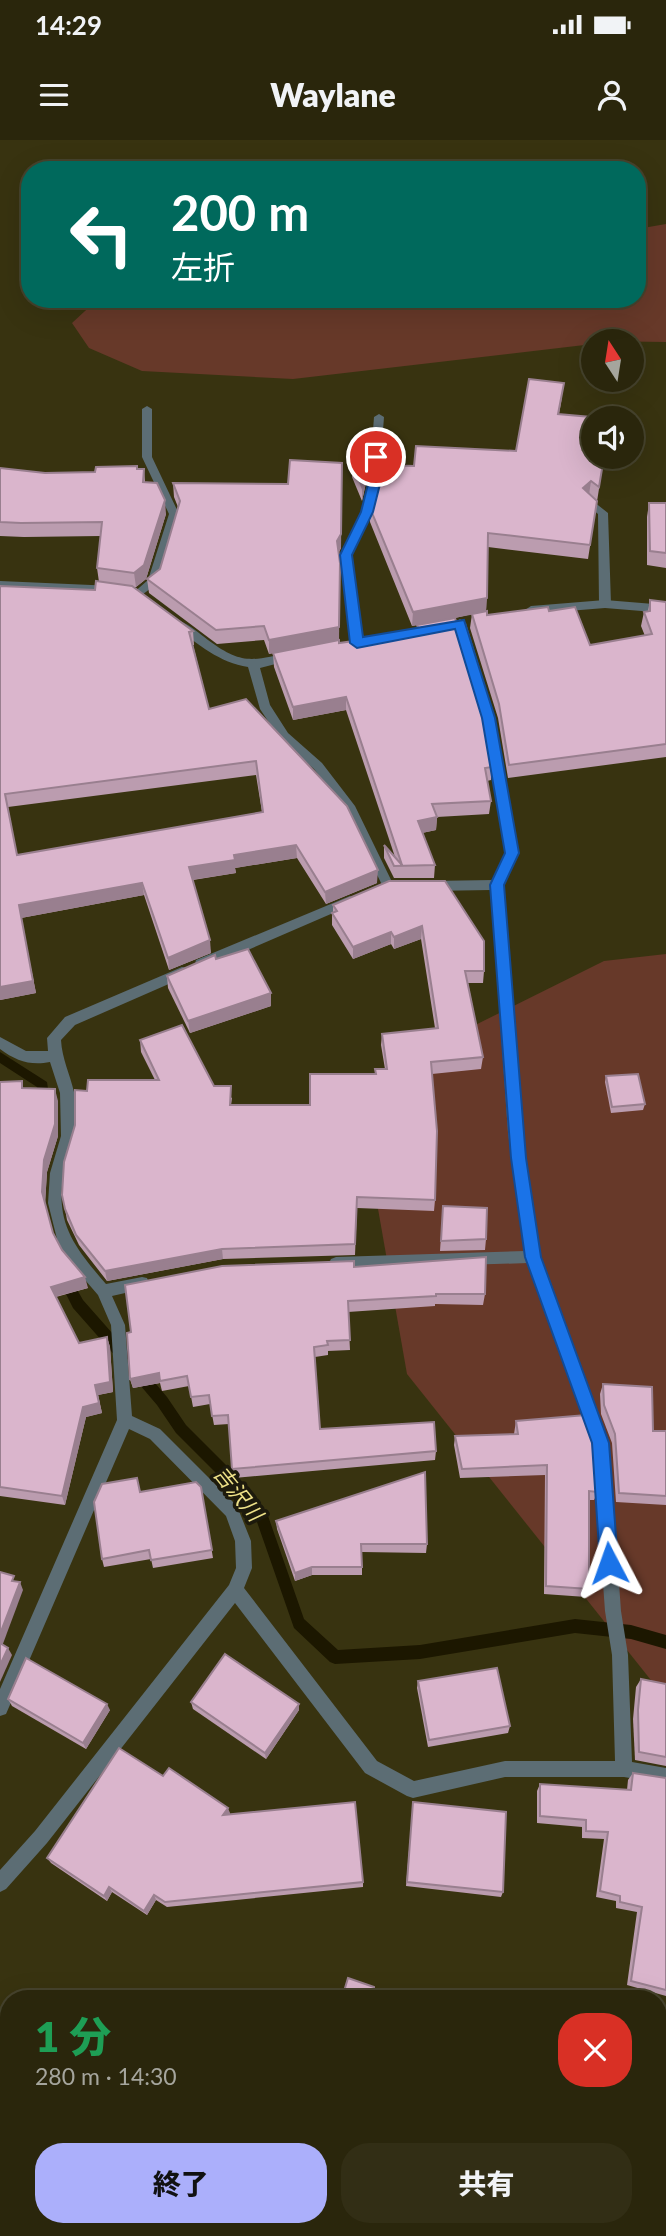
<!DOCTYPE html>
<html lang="ja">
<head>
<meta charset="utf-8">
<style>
  body { margin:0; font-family:Lato,"Noto Sans JP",sans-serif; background:#322e15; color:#f1f3f6; height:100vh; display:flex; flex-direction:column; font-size:26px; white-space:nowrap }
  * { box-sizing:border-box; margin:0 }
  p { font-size:23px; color:#a5a59d }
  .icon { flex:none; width:38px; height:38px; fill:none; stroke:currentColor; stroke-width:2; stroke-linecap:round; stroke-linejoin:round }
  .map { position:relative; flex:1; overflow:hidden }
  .panel { position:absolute; left:0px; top:1850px; width:667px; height:247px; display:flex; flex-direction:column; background:#2a260c; border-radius:28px 28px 0 0; box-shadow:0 7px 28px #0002,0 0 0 2px #46432d }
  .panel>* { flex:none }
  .banner { position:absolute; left:21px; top:21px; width:625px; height:147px; border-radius:28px; box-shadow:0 7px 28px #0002,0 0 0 2px #46432d; background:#00695c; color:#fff; overflow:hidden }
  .needle { width:46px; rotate:348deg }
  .fabs { position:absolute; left:581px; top:189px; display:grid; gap:14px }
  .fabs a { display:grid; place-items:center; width:63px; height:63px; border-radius:50%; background:#2a260c; box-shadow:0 7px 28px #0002,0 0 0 2px #46432d; font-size:35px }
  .pin { position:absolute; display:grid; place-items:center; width:60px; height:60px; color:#fff; margin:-30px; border:4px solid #fff; border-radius:50%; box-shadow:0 2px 7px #0007 }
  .me { position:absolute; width:77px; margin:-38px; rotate:356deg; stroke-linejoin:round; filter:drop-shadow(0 0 5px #0008) }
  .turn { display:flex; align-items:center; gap:24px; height:147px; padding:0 35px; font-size:32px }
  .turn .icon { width:91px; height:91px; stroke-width:2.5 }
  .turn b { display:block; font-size:49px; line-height:60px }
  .round { display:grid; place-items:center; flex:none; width:74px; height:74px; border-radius:28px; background:#322e15 }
  .head { display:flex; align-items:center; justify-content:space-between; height:119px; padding:0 35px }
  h1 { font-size:42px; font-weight:800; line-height:52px; color:#1e9e55 }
  .action { display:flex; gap:14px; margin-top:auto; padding:14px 35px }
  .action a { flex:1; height:80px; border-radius:28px; background:#abaffb; color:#111; font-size:28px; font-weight:800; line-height:80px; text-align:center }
  .action a+a { background:#322e15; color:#f1f3f6 }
  .status { display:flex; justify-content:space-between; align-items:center; height:49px; padding:0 35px; background:#2a260c; direction:ltr }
  .status svg { height:19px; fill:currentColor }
  header { display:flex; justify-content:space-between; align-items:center; height:91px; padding:0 35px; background:#2a260c; font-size:32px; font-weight:800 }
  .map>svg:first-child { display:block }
  .green { fill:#673929 }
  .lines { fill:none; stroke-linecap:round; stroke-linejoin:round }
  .stream { fill:#1c1700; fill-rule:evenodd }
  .service { fill:#5c6d74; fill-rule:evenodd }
  .minor { fill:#5c6d74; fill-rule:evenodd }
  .wall { fill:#bb9caf; fill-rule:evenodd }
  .shaded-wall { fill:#997f8f }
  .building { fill:#dab5cc; stroke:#997f8f; stroke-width:2; fill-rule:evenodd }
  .route { fill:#1a73e8; stroke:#114b97; stroke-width:2 }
  .labels { text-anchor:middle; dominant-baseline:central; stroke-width:7; stroke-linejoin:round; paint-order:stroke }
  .water-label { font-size:21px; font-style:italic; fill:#efe289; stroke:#1d1a0c }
</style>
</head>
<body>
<div class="status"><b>14:29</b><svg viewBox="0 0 49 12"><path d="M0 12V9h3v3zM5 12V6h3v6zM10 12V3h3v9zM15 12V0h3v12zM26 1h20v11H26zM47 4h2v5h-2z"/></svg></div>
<header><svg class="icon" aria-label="menu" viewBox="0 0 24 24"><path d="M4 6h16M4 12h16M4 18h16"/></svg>Waylane<svg class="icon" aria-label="person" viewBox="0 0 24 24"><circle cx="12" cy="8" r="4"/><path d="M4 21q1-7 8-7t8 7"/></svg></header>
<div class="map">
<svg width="666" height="2096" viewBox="0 0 666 2096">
  <rect width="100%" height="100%" fill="#383310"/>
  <g class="green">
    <polygon points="666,84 666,202 593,201 593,204 293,239 142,231 89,208 72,183 98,159 637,159 637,89"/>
    <polygon points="666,814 666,1559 407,1234 374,1046 443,901 604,821"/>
  </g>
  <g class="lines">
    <g class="stream">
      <polygon points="0,912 47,942 50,962 48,966 40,966 37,947 0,923"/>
      <polygon points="64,1132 68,1134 83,1160 128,1211 129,1215 128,1219 123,1221 118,1219 73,1168 58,1138 60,1134"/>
      <polygon points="139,1228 144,1230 167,1257 186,1285 232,1331 267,1373 304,1479 338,1510 420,1505 575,1479 631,1485 666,1495 666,1509 631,1499 575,1493 420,1519 335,1524 330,1522 294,1488 257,1382 222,1339 176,1293 157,1265 134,1238 132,1234 134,1230"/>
    </g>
    <g class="service">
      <polygon points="147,266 152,269 152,317 179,374 159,442 138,458 132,454 148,440 169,374 142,317 142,269"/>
      <polygon points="379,274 384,277 379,344 372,371 352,415 363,503 357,507 351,503 340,415 362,371 369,344 374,277"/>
      <polygon points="589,358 608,373 611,464 605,468 599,464 598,374 584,362"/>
    </g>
    <g class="minor">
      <polygon points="0,441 114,446 120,450 114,454 0,449"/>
      <polygon points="605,460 666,465 666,473 605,468 531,474 525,470 531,466"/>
      <path d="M460 479 466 483 495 578 518 713 503 745 522 993 540 1117 609 1303 621 1471 628 1515 632 1622 666 1628V1644L624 1637H505L413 1658 407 1656 365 1633 235 1463 47 1703 6 1749 0 1752V1730L35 1691 229 1445 236 1428 235 1401 226 1376 150 1299 129 1289 6 1574 0 1576V1549L117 1280 111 1185 98 1155 67 1119 58 1103 48 1063 50 1033 61 996 60 953 50 922C31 926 16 921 0 909V897L26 911H48L47 898 65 877 182 827 187 828 188 832 187 836 75 885 61 900C62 919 70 934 74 952 76 965 76 983 75 996 73 1008 67 1020 64 1032 54 1083 75 1108 106 1144L142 1137 147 1138 149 1143 147 1148 112 1156 125 1185 132 1276 160 1289 237 1366 251 1401 252 1428 244 1448 377 1621 414 1641 505 1621H615L612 1515 605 1471 593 1303 528 1123 336 1129 331 1127 329 1123 331 1119 336 1117 525 1111 508 993 491 750 430 751 424 746 430 741 493 740 506 713 483 578 454 483Z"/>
      <path d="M180 481C190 485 199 493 208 500 242 525 252 521 291 512L295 513V519L260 528 270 565 288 593 322 623 355 666 394 746 392 749H384L346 671 314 629 280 599 260 569 248 527C220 523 198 504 176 488V482Z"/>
      <polygon points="436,484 440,485 440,491 380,503 374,499 380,495"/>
      <polygon points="350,756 356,761 354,764 206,828 196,828 195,824 196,820"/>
    </g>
  </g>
  <g class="wall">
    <polygon points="562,257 559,274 604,317 588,419 488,407 486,471 487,475 549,471 590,505 645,496 641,486 644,472 648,471 650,460 666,462 666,617 508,638 498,578 470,488 472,474 455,478 492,627 491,640 487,641 491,661 489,674 437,677 436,690 422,693 435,725 434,738 394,738 384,718 384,705 395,717 346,570 293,580 274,527 273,513 269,514 264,500 217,504 149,453 147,439 160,429 178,367 174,357 173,343 341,408 339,412 339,503 417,493 417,485 412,486 370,382 370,368 414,326 516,311"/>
    <polygon points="352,323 367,324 367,338 362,361 352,337"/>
    <path d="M0 328 45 333 95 332 144 329 145 342 166 374 146 439 136 447H134L193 491 194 505H193L209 569 377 743 326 764 297 718 235 728 236 733 193 740 211 813 169 830 144 755 21 778 36 853 0 860V446L95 450 99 442 97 428 101 396 24 397 0 396ZM256 635 262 672 17 715 8 667Z"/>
    <polygon points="649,363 666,363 666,428 647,425 647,377"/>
    <polygon points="389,741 484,831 483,843 468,843 483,917 481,929 432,934 435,1060 434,1071 357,1068 355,1115 223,1119 107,1141 79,1105 67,1080 65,1069 87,951 155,940 141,912 140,900 232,958 231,965 310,965 385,929 381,905 382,894 435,888 421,799 394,809 391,804 353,819 332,785 332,773 333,773 333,765"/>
    <polygon points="216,819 271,853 271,866 190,893 168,848 167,836"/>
    <polygon points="606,936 645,964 643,970 611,973 605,942"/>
    <polygon points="0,942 24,948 58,961 58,996 47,1032 45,1064 53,1094 62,1110 88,1148 56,1157 79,1203 107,1197 110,1207 113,1252 98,1255 102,1273 86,1277 65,1365 0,1356"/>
    <polygon points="443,1066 486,1099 485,1110 440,1111"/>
    <polygon points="354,1127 485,1154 483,1165 435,1164 435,1166 348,1172 350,1210 328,1211 328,1215 315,1217 320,1289 436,1311 435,1320 234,1338 229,1284 214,1285 210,1264 193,1267 189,1246 162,1251 160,1243 133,1248 130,1239"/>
    <polygon points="603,1244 653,1291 666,1291 666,1365 616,1362 612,1303 601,1274 600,1254"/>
    <polygon points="516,1281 598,1352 594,1360 589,1360 589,1449 586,1457 544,1454 545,1335 460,1338 454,1305 455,1296 514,1294"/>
    <polygon points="201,1347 213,1418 153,1428 151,1419 104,1427 102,1419 140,1352"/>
    <polygon points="276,1381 427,1404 426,1413 362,1412 362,1435 312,1435 295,1441 277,1389"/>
    <polygon points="641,1539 666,1544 666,1626 635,1620 633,1579 636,1547"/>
    <polygon points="418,1541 510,1586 508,1593 428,1607 417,1548"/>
    <polygon points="8,1559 110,1570 86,1609 12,1566"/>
    <polygon points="191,1562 299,1564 299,1570 266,1619 193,1569"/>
    <polygon points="633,1633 666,1638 666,1856 627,1845 637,1772 616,1768 616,1761 596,1757 604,1699 582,1698 582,1687 537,1683 537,1651 540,1644 627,1650 628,1640"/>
    <polygon points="163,1636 230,1673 229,1675 363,1742 363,1747 167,1767 156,1760 147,1775 112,1752 107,1761 51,1723 47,1718"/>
    <polygon points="413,1662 503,1752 501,1757 406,1746"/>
    <polygon points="666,1994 666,2021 662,2020"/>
  </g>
  <g class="shaded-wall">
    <polygon points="367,324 367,338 362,361 362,347"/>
    <polygon points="342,337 341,408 337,415 337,401"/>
    <polygon points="591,341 589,355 583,348"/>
    <polygon points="165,360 166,374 146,439 136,447 134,433"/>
    <polygon points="340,423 339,500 269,514 269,500"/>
    <polygon points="487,458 486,472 412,486 413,472"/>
    <polygon points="346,557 346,570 293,580 293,567"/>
    <polygon points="437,677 436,690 417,694 418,681"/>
    <polygon points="296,705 297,718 235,728 236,733 191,740 189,727 234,715"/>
    <polygon points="378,730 377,743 326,764 325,752"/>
    <polygon points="142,743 144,755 21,778 36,853 0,860 0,847 19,765"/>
    <polygon points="422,786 421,799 394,809 394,797"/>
    <polygon points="391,792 391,804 353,819 353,807"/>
    <polygon points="210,800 211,813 169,830 168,818"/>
    <polygon points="271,853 271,866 190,893 188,881"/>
    <polygon points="55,949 58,961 58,996 47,1032 45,1064 42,1052 44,1020"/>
    <polygon points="222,1109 223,1119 107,1141 105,1131"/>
    <polygon points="85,1137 88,1148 54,1157 51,1147"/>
    <polygon points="107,1197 110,1207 113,1252 98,1255 102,1273 86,1277 65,1365 62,1356 83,1267"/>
    <polygon points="159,1233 160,1243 133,1248 130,1239"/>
    <polygon points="312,1427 312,1435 295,1441 295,1433"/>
    <polygon points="20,1442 23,1450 1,1509 0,1507 0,1494"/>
    <polygon points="8,1508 12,1515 0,1542 0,1525"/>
    <polygon points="107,1564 110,1570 86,1609 83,1603"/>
    <polygon points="299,1564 299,1570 266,1619 265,1613"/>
    <polygon points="228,1668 230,1673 224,1681 223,1675"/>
    <polygon points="109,1747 112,1752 107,1761 104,1756"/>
    <polygon points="154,1755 156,1760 147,1775 144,1771"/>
  </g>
  <g class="building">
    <polygon points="529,239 564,243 558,274 603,278 593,278 593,317 604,317 599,347 591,341 583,348 597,361 590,405 488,393 487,458 413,472 370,368 382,325 414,326 416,306 516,311"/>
    <polygon points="290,320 342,323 341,394 337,401 340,423 339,487 269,500 264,486 216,490 147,439 160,429 180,361 173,343 288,344"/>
    <polygon points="352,323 367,324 362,347"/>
    <polygon points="137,326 137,329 144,329 143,342 157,343 165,360 144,425 134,433 97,428 102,382 21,383 0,382 0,328 45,333 95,332 96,327"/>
    <polygon points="649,363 666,363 666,413 650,411"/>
    <path d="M96 441 132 446 193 491 189 492 209 569 246 559 347 666 378 730 325 752 296 705 234 715 235 720 189 727 210 800 168 818 142 743 19 765 33 841 0 847V446L95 450ZM256 621 263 672 17 715 5 654Z"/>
    <polygon points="650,460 666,462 666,604 509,625 499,564 472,474 487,471 487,475 548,467 549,471 575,467 590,505 652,494 644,472 650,471"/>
    <polygon points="455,478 482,565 492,627 485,628 491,661 432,664 437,677 418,681 435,725 394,726 384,705 402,725 346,557 293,567 273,513 339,500 339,503 420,492 417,485"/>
    <polygon points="389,741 445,741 484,801 484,831 465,831 483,917 431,922 437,991 435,1060 357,1057 355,1104 222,1109 105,1131 76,1095 65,1069 62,1055 64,1022 75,985 75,950 87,951 88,940 159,940 140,900 182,885 214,946 231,946 230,965 310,965 310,934 376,934 375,929 387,929 382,894 438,888 422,786 394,797 391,792 353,807 332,773 337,771 333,765"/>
    <polygon points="248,809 271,853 188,881 167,836 215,815 216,819"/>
    <polygon points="638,934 645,964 612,967 606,936"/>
    <polygon points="22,941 22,948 55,949 55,984 44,1020 42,1052 53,1093 62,1110 85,1137 51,1147 79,1203 107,1197 110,1242 95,1245 99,1263 83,1267 62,1356 0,1347 0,942"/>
    <polygon points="443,1066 487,1068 486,1099 441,1101"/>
    <polygon points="486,1117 485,1154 436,1154 436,1156 348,1161 350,1200 327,1201 328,1205 314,1207 320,1289 434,1282 436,1311 232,1329 228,1275 212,1276 209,1255 191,1257 187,1236 160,1241 159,1233 130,1239 127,1193 131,1192 125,1145 222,1126 354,1121 354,1127"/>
    <polygon points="603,1244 652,1247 653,1291 666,1291 666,1356 619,1353 615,1294 604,1265"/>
    <polygon points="586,1275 593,1294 598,1352 589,1351 589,1449 546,1446 547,1325 462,1329 455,1296 518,1294 516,1281"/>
    <polygon points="425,1332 427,1404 361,1404 362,1427 312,1427 295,1433 276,1381"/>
    <polygon points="137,1338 140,1352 196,1342 201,1347 212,1410 151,1420 149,1410 102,1419 94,1362 102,1344"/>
    <polygon points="0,1432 14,1436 12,1441 20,1442 0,1494"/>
    <polygon points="0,1503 8,1508 0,1525"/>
    <polygon points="225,1514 299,1564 265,1613 191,1562"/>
    <polygon points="26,1518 107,1564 83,1603 8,1559"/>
    <polygon points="497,1528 510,1586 429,1600 418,1541"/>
    <polygon points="641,1539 666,1544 666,1617 639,1612 638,1570"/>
    <polygon points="119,1608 163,1636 169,1628 228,1668 223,1675 355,1662 363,1742 165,1762 154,1755 144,1771 109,1747 104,1756 47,1718"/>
    <polygon points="633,1633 666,1638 666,1850 631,1841 642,1767 620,1762 620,1756 600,1751 608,1692 586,1691 586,1680 540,1676 540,1644 631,1650"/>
    <polygon points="413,1662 506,1672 503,1752 407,1742"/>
    <polygon points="348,1838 374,1847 374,1855 396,1854 408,1858 342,1858"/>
    <polygon points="237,2088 426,2088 443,2096 233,2096"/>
    <polygon points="597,2088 636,2088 635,2096 596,2096"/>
  </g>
  <polygon class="route" points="376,313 382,317 380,344 373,372 352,415 363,497 464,480 495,578 519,713 504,745 526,1018 541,1117 609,1303 618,1423 616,1429 609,1432 603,1429 600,1423 592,1303 525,1117 511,1018 490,745 505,713 482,578 455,489 357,508 350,503 340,415 361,372 368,344 370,317"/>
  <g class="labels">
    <g class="water-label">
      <text transform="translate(239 1353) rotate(51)">吉沢川</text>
    </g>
  </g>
</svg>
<div class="fabs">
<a><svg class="needle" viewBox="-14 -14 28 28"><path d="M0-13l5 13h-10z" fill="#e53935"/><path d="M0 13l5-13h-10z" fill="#a5a59d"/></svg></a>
<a><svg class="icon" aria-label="sound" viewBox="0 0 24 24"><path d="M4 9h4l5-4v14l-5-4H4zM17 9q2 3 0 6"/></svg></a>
</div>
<div class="pin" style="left:376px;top:317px;background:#d93025"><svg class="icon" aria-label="arrive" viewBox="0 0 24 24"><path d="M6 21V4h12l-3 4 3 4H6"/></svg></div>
<svg class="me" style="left:609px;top:1423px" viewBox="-20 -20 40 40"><path d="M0-17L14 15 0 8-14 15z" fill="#1a73e8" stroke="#fff" stroke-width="4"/></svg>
<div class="banner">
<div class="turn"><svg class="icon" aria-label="left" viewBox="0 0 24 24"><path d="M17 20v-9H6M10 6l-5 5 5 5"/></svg><div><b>200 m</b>左折</div></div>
</div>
<section class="panel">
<div class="head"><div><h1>1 分</h1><p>280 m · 14:30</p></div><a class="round" style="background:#d93025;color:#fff"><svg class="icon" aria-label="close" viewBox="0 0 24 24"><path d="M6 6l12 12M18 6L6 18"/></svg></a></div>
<div class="action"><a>終了</a><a>共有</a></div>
</section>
</div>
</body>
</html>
